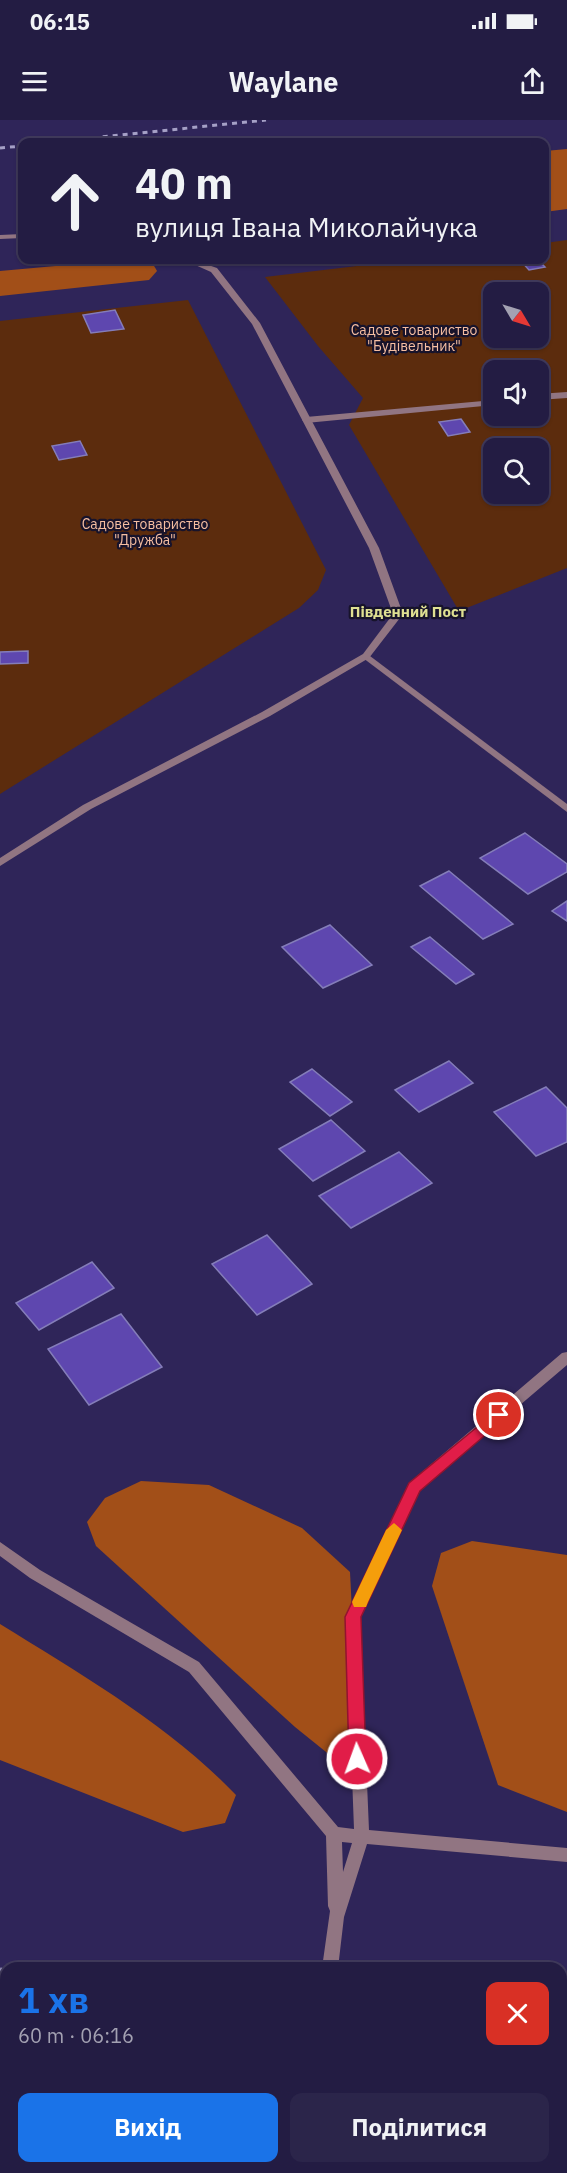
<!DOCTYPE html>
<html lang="uk">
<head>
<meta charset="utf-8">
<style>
  body { margin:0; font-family:"IBM Plex Sans",sans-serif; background:#2b254a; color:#f1f3f6; height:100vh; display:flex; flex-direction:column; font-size:22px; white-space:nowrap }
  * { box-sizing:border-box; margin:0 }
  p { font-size:20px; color:#a3a1b2 }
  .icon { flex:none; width:33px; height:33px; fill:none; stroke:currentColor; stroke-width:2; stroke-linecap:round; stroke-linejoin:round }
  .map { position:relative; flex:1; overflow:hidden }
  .drawer { position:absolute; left:0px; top:1842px; width:567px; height:212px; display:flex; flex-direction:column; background:#231c43; border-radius:18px 18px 0 0; box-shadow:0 2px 4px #0004,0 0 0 2px #403a5c }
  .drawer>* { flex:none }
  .banner { position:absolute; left:18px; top:18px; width:531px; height:126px; border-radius:12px; box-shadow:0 2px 4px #0004,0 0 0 2px #403a5c; background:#231c43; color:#f1f3f6; overflow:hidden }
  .needle { width:39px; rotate:128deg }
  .tools { position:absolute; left:483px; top:162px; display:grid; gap:12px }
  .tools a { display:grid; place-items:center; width:66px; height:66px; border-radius:12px; background:#231c43; box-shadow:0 2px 4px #0004,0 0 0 2px #403a5c; font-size:30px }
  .pin { position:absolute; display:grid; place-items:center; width:51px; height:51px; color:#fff; margin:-26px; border:3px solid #fff; border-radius:50%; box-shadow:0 2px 6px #0007 }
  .me { position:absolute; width:66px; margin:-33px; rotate:358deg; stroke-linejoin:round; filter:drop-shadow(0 0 4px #0008) }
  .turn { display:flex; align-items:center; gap:21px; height:126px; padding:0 18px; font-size:27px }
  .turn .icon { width:78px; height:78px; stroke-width:2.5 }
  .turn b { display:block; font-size:42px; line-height:51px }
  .round { display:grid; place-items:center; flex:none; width:63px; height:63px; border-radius:12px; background:#2b254a }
  .head { display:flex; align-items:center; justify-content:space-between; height:102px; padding:0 18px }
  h1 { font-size:36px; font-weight:800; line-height:45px; color:#1a73e8 }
  .cta { display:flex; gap:12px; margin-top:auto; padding:12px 18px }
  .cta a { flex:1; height:69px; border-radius:12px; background:#1a73e8; color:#fff; font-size:24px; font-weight:800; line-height:69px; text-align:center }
  .cta a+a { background:#2b254a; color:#f1f3f6 }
  .status { display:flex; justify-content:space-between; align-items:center; height:42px; padding:0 30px; background:#231c43; direction:ltr }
  .status svg { height:16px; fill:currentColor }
  header { display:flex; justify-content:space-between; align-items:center; height:78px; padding:0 18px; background:#231c43; font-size:27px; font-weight:800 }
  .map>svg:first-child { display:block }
  .green { fill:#5c2c0d; fill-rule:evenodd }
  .forest { fill:#a24f18 }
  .building { fill:#5e47af; stroke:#847db9; stroke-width:1.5 }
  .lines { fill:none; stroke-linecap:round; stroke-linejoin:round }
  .lane { fill:#917582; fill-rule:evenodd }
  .street { fill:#917582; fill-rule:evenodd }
  .rail-far1 { stroke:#a5a0c6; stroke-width:3; stroke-dasharray:5 5; stroke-linecap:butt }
  .rail { stroke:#a5a0c6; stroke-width:5; stroke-dasharray:9 9; stroke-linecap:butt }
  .route { fill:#e11d48; stroke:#92132f; stroke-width:1.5 }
  .slow { fill:#f59e0b }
  .labels { text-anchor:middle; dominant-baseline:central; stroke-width:4.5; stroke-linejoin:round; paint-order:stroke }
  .far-park-label { font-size:14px; fill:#f6bea1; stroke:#17132b }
  .far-quarter-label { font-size:15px; font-weight:bold; fill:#dfe092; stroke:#17132b }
</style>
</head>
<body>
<div class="status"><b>06:15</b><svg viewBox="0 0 49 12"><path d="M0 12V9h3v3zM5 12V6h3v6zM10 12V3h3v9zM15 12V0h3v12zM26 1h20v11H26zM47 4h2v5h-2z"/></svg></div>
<header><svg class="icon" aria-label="menu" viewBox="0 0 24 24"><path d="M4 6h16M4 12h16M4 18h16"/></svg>Waylane<svg class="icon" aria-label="share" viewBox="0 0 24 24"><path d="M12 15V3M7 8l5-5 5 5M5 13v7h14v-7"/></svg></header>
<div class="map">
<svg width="567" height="2053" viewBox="0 0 567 2053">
  <rect width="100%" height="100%" fill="#2f2559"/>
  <g class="green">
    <path d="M567 120V448L459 491 349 305 363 278 318 226 265 157 407 140H544L545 123ZM494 172H538V218H494ZM494 250H538V296H494ZM494 328H538V374H494Z"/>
    <polygon points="188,180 326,450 318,470 299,488 0,674 0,201"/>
  </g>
  <g class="forest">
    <polygon points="567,29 567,89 545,92 545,31"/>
    <polygon points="122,140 153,144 157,151 149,160 0,176 0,151"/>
    <polygon points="141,1361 209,1365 302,1408 350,1452 358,1610 352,1634 331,1636 295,1607 96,1426 87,1402 105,1378"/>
    <polygon points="472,1421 567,1435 567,1692 498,1665 432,1466 441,1433"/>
    <path d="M0 1504C82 1555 169 1605 236 1675L225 1703 183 1712 0 1640Z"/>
  </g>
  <g class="building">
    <polygon points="520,140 538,140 545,147 529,150"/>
    <polygon points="115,190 124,209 91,213 83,195"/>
    <polygon points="461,299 470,312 448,316 439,302"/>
    <polygon points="80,321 87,335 59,340 52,326"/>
    <polygon points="28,531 28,543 0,544 0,532"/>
    <polygon points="525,713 567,744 567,752 528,774 480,738"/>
    <polygon points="449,751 513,804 483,819 420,766"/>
    <polygon points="567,781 567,801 552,791"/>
    <polygon points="330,805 372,845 323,868 282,827"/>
    <polygon points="430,817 474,854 456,864 411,827"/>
    <polygon points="449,941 473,963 419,992 395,970"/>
    <polygon points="312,949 352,982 330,996 290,962"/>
    <polygon points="546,967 567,988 567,1022 536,1036 494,992"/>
    <polygon points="331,1000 365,1031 313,1061 279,1029"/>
    <polygon points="399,1032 432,1063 351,1108 319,1076"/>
    <polygon points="267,1115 312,1164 257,1195 212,1144"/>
    <polygon points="92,1142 114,1168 39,1210 16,1183"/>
    <polygon points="121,1194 162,1247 89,1285 48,1229"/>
  </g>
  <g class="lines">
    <g class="lane">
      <polygon points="567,272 567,278 538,280 538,274"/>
      <polygon points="494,280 494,285 306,303 302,300 306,297"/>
      <polygon points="366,533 567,684 567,692 363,538 361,536"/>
    </g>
    <g class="street">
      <polygon points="22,114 22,118 0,119 0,115"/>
      <polygon points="184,140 194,140 217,148 260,203 379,428 403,494 369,538 270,596 91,689 0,746 0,738 83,685 262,592 363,534 393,494 369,428 252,204 211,152"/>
      <path d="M567 1232V1245L419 1371 360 1497 369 1710 567 1728V1742L367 1724 344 1797 338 1848H322L330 1791 328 1786 326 1716 189 1552 30 1458 0 1436V1422L40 1450 199 1542 338 1707 354 1709 346 1497 409 1363 562 1233ZM342 1722 352 1723 343 1752Z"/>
      <polygon points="343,2048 360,2048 362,2053 345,2053"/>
    </g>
    <g class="rail-far1">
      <polyline points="53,22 266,0"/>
      <polyline points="0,28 22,26"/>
    </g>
    <g class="rail">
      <polyline points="0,1850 6,1851"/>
      <polyline points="0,1896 6,1896"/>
      <polyline points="561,1922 567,1923"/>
      <polyline points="561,1968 567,1968"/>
    </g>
  </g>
  <polygon class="route" points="499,1289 504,1290 507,1295 504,1299 420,1371 361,1497 366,1639 363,1644 357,1646 351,1644 349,1639 345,1497 409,1363"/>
  <polygon class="slow" points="394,1403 402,1410 368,1482 366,1487 354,1487 352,1482 386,1410"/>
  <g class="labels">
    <g class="far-park-label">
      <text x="414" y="210">Садове товариство<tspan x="414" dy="16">"Будівельник"</tspan></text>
      <text x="145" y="404">Садове товариство<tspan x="145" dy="16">"Дружба"</tspan></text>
    </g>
    <g class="far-quarter-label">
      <text x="408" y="491">Південний Пост</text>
    </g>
  </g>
</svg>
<div class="tools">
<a><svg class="needle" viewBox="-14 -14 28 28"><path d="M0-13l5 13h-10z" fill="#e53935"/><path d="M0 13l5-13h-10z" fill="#a3a1b2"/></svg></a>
<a><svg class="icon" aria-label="sound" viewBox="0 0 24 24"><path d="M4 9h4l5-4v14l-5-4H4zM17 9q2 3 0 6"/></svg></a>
<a><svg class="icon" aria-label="search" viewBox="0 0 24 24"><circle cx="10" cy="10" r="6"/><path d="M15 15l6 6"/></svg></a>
</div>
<div class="pin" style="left:499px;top:1295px;background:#d93025"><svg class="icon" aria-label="arrive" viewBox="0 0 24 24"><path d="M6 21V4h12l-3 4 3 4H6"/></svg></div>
<svg class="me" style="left:357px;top:1639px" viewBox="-20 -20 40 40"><circle r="17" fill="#e11d48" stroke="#fff" stroke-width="3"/><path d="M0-11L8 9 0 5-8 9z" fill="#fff"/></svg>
<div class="banner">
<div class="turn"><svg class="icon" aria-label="ahead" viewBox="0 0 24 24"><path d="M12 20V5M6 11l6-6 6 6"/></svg><div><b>40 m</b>вулиця Івана Миколайчука</div></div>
</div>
<section class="drawer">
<div class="head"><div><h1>1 хв</h1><p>60 m · 06:16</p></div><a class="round" style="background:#d93025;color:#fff"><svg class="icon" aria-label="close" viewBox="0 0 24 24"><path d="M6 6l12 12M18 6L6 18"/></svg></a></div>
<div class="cta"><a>Вихід</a><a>Поділитися</a></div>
</section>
</div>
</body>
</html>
